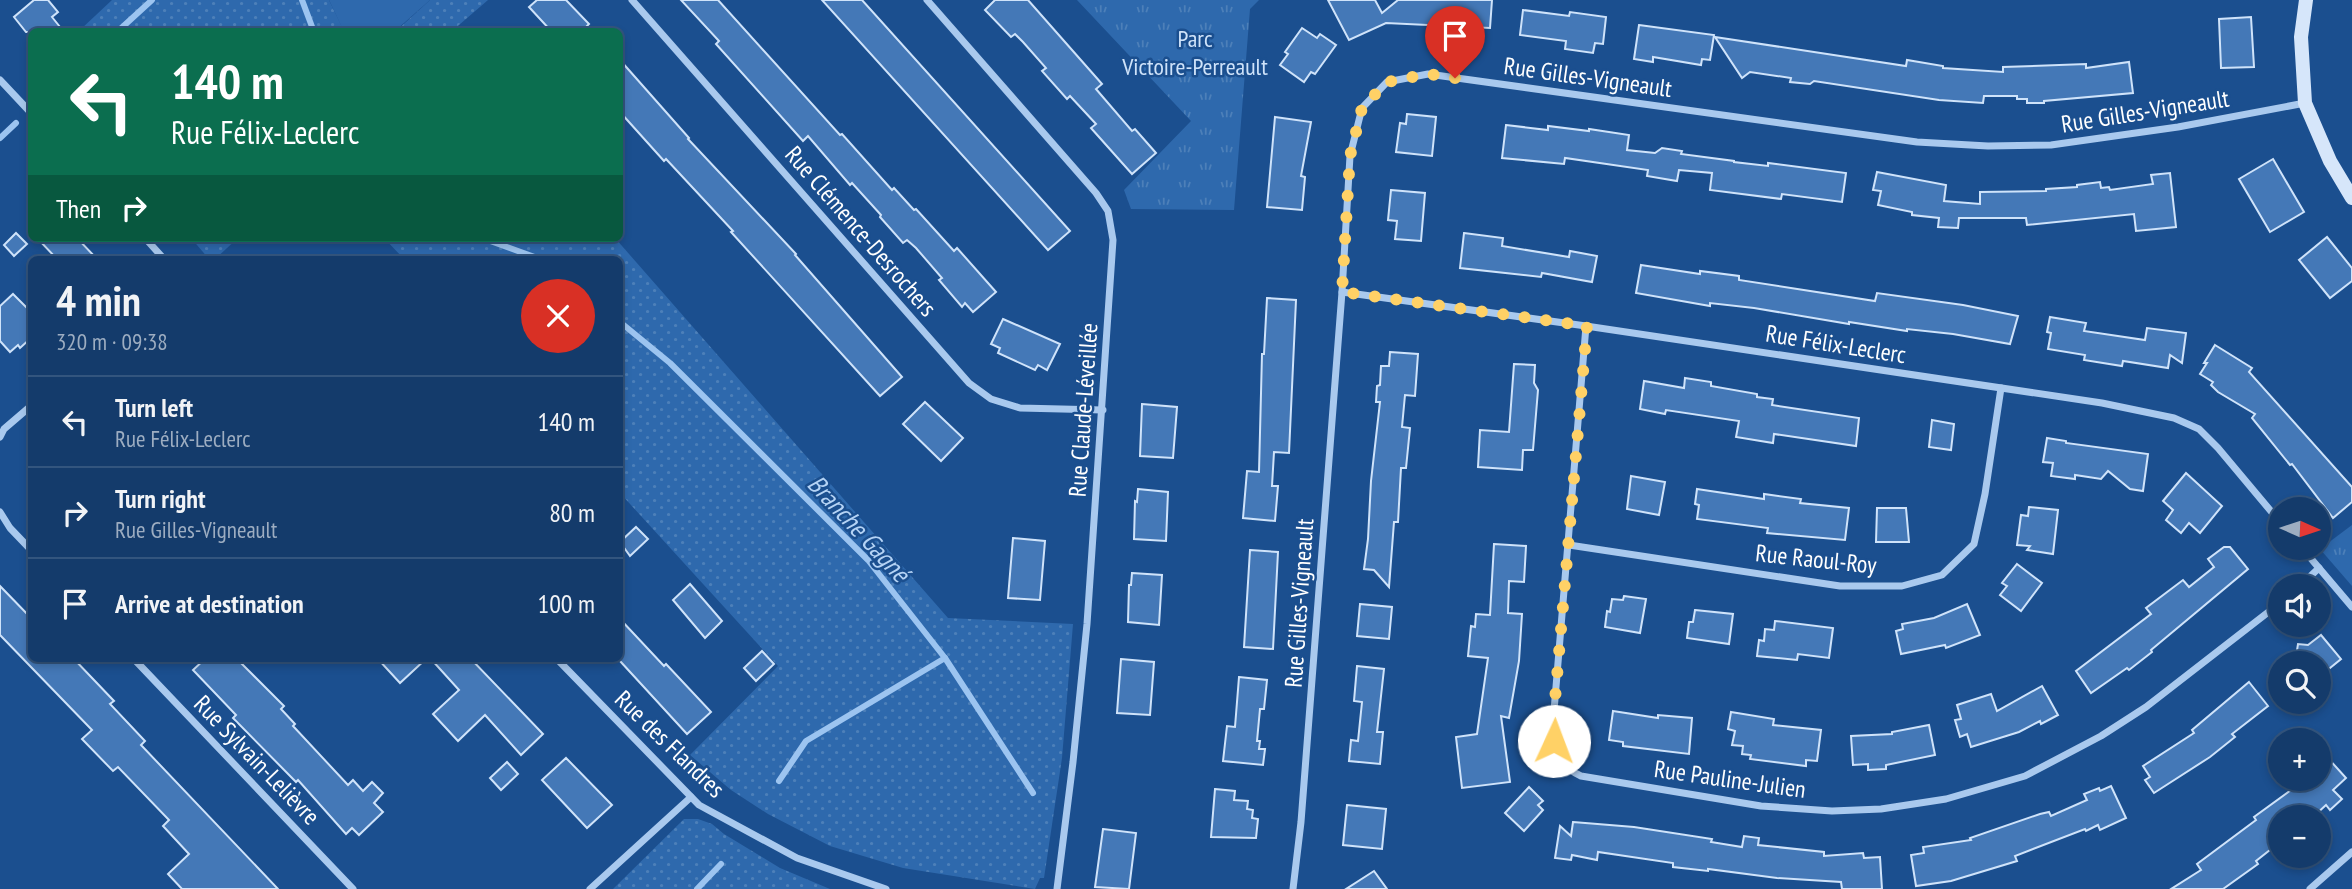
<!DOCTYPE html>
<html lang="en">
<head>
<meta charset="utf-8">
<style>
  body { margin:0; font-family:"PT Sans Narrow",sans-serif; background:#214673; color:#f1f3f6; height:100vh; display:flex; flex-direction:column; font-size:26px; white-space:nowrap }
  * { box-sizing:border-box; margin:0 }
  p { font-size:23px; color:#9dadc1 }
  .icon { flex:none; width:38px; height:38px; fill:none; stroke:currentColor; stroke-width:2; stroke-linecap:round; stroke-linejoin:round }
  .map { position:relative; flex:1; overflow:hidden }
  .side { position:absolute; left:28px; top:256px; width:595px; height:406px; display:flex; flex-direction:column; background:#143b6b; border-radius:10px; box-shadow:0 4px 10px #0003,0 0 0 2px #33557e }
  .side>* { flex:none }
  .guide { position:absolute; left:28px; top:28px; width:595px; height:214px; border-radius:10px; box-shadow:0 4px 10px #0003,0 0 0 2px #33557e; background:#0b6e4f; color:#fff; overflow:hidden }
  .needle { width:46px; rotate:93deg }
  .controls { position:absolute; left:2268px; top:497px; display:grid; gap:14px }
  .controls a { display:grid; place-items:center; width:63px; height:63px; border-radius:50%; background:#143b6b; box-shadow:0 4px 10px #0003,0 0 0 2px #33557e; font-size:35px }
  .pin { position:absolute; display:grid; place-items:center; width:60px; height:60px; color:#fff; margin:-72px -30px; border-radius:50% 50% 50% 0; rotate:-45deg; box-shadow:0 0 7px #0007 }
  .pin .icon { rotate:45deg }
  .me { position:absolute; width:77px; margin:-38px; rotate:2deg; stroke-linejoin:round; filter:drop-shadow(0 0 5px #0008) }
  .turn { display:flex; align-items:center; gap:24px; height:147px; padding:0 28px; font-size:32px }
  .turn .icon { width:91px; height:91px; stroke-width:2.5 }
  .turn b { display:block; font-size:49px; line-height:60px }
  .then { display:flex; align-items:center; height:66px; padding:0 28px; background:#0003; gap:14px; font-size:26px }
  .round { display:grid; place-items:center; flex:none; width:74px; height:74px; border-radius:37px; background:#214673 }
  .headline { display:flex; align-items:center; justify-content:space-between; height:119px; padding:0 28px }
  h1 { font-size:42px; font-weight:700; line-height:52px }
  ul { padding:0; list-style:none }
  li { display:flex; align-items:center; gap:21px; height:91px; padding:0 28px; border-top:2px solid #33557e }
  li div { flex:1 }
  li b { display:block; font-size:26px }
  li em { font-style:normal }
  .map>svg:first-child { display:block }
  .grass { fill:url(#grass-dots) }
  .park { fill:url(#park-tufts) }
  .garden { fill:#2e69ad }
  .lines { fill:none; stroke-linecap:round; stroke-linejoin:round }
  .stream { stroke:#9cc4f0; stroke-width:6 }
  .building { fill:#4478b7; stroke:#cfe3fa; stroke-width:2 }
  .street { stroke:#a9c9ee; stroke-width:7 }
  .secondary { stroke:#d6e6fa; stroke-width:14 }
  .route { stroke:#ffd166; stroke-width:12; stroke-dasharray:0 21.6 }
  .labels { text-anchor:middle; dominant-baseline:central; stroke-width:5; stroke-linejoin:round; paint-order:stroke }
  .park-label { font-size:24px; fill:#cfe3fa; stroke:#1b4f8f }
  .street-label { font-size:24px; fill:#fff; stroke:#1b4f8f }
  .water-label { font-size:26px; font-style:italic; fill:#b5d3f5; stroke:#1b4f8f }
</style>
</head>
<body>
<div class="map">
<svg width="2352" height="889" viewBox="0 0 2352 889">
  <defs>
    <pattern id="grass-dots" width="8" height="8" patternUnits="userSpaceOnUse" patternTransform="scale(1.75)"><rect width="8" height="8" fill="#2e69ad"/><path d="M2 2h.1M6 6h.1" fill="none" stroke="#4d80b9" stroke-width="1.8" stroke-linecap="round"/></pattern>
    <pattern id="park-tufts" width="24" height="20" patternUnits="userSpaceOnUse" patternTransform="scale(1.75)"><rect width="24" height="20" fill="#2e69ad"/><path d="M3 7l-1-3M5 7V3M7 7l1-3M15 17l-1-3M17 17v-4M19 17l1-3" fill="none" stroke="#4d80b9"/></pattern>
  </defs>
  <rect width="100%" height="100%" fill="#1b4f8f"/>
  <g class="grass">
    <polygon points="112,0 329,0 344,31 79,31"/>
    <polygon points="430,0 488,0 452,31 395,32"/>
    <polygon points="191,238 238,238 215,259 209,259"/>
    <polygon points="384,238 615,238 948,618 1073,624 1062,758 1044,878 1040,878 1035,889 903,868 830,846 768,814 731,790 690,755 778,666 620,493 620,259 404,259"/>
    <polygon points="684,819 698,819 712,824 724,834 780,868 830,889 613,889"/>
  </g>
  <g class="park">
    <polygon points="1077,0 1259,0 1250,9 1234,210 1131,209 1124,190 1191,121"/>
    <polygon points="2352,525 2352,586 2320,549"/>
  </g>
  <polygon class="garden" points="329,0 430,0 395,31 344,32"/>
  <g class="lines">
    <g class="stream">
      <polyline points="302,0 314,32"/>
      <polyline points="117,32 152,0"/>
      <polyline points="0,138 16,123"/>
      <polyline points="482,238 540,259"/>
      <polyline points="620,322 670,363 868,560 945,658 1033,793"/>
      <polyline points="779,781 806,741 945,658"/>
      <polyline points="697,889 721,864"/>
    </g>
  </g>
  <g class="building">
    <polygon points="34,0 48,0 58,12 52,17 64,32 26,32 14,17"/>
    <polygon points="537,0 566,0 589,24 581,32 552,32 529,7"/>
    <polygon points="681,0 718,0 840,135 842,134 892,190 894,188 914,210 916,209 954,251 957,248 996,292 973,312 965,303 962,307 939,280 942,278 916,248 907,240 903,243 880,217 881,215 852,183 850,185 808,136 803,141 716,44 719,41"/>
    <polygon points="822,0 862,0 1070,231 1048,250"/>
    <polygon points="995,0 1028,0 1102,84 1096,89 1132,131 1135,129 1156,153 1132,174 1091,128 1096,124 1070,96 1067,99 1042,71 1046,68 1023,42 1015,34 1011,37 985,10"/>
    <polygon points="1328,0 1375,0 1382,13 1398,0 1492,0 1490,28 1386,23 1349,40"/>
    <polygon points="1523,10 1569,16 1570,12 1606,17 1603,44 1595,43 1593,53 1565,49 1566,41 1520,35"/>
    <polygon points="2251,17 2254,67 2221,68 2219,19"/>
    <polygon points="1639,25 1714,35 1710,60 1702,59 1701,65 1653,57 1653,62 1634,59"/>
    <polygon points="1302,28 1317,38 1320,34 1336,45 1315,74 1311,72 1304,82 1280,65 1288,54 1285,52"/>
    <polygon points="1715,37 1906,66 1907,60 1943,66 1943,68 2003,72 2003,67 2086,64 2086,68 2129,62 2133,93 2044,101 2044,103 2027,103 2027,99 2017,99 2017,96 1984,96 1983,103 1939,100 1814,81 1810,84 1790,82 1791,78 1750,72 1742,78"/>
    <polygon points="620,60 689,138 688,139 796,254 795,255 902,377 880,396 731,232 733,231 666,159 664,161 620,112"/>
    <polygon points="1407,114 1436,117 1432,156 1396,152 1400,123 1406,124"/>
    <polygon points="1275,117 1311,122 1301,176 1305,177 1302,210 1267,207"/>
    <polygon points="1506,125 1548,130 1548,126 1589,131 1589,129 1629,135 1627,150 1655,153 1662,148 1682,151 1681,154 1734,161 1734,162 1768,166 1768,163 1846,173 1842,202 1782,194 1781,199 1710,190 1712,173 1679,170 1677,181 1647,176 1648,170 1565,158 1564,164 1502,158"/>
    <polygon points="2273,159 2304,212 2270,232 2239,179"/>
    <polygon points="1877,172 1946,185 1944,201 1980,204 1980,192 2046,191 2046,189 2077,187 2077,185 2100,182 2101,188 2109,187 2110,190 2153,184 2151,175 2170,173 2176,227 2136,231 2134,214 2027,225 2026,218 1959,218 1958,228 1938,227 1939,218 1912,215 1912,212 1878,205 1881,191 1873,190"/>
    <polygon points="1391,190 1425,193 1421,241 1395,239 1397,221 1388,220"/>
    <polygon points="16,233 27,244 14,256 4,245"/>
    <polygon points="1464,233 1503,238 1502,246 1569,257 1570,251 1597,256 1592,282 1542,273 1541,277 1460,268"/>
    <polygon points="2327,237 2352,268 2352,281 2330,298 2299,260"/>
    <polygon points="37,238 77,238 97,259 57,259"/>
    <polygon points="1641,265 1700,274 1700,271 1739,276 1739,280 1875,301 1877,293 1963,305 2018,316 2010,344 1953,334 1907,329 1907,331 1849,322 1849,324 1754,308 1710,303 1710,306 1636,293"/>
    <polygon points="13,294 32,313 32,337 20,348 18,345 10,352 0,341 0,306"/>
    <polygon points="1267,298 1296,300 1289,453 1274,452 1272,486 1278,486 1275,521 1243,518 1247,471 1259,472 1262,354 1264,354"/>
    <polygon points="2050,317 2086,323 2084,331 2145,340 2147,328 2186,333 2182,363 2170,355 2168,368 2123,361 2122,366 2084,360 2085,355 2048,349 2051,333 2047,332"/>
    <polygon points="1003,319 1060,344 1047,370 1038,365 1035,370 998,353 1000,348 991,344"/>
    <polygon points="2215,345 2252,368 2249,372 2352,487 2352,502 2333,518 2292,464 2290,465 2252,418 2255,414 2218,392 2211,385 2213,382 2200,374 2207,363 2204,363"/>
    <polygon points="1390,352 1418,354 1415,396 1405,395 1402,427 1410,428 1406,468 1401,468 1398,522 1394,522 1389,587 1374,570 1364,569 1368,539 1371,481 1380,402 1376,402 1377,386 1380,385 1381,366 1389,366"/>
    <polygon points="1514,364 1535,365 1534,383 1538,390 1533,450 1523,450 1522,470 1478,467 1480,430 1509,432"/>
    <polygon points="1685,378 1711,382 1711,386 1757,394 1757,397 1773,399 1772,405 1859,418 1856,446 1774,434 1773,443 1736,437 1739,421 1666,410 1665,414 1640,409 1644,381 1684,388"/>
    <polygon points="925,402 963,438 941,461 903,424"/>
    <polygon points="1142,404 1177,407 1173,458 1140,456"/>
    <polygon points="1932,420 1954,424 1951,450 1929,447"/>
    <polygon points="2047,438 2066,441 2066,443 2148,454 2143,491 2130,489 2108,471 2101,479 2075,475 2075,479 2051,476 2053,463 2043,462"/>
    <polygon points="2186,473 2222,506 2200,533 2189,523 2181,533 2166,520 2173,510 2163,501"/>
    <polygon points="1631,476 1665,482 1659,515 1627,509"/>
    <polygon points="1138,489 1168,492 1166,541 1134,539 1135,501 1137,502"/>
    <polygon points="1697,489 1764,499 1764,494 1801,499 1800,503 1849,508 1845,540 1767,533 1768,528 1697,519 1699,505 1695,504"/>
    <polygon points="2029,507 2058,510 2053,554 2027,550 2030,546 2017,545 2021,515 2028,516"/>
    <polygon points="1877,508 1906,508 1909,542 1876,542"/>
    <polygon points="636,527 648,539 630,556 620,542"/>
    <polygon points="1013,538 1045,541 1040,600 1008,598"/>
    <polygon points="1494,544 1526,546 1524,582 1509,581 1508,613 1522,614 1519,661 1509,718 1501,716 1510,782 1462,788 1456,737 1477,734 1488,658 1468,656 1471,626 1475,627 1476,614 1490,615"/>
    <polygon points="2224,547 2230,547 2248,569 2151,650 2152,652 2129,670 2127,668 2091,693 2076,671 2151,614 2146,608 2183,580 2189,587 2214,567 2208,559"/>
    <polygon points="1250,550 1278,552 1273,649 1244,647"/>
    <polygon points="2017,564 2042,583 2021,611 2000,595 2007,586 2002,583"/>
    <polygon points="1132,573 1162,575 1159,625 1128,622 1129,585 1131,585"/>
    <polygon points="690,584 722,621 705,638 673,600"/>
    <polygon points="0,586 32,619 32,658 73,658 114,701 110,704 145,741 141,745 278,889 182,889 168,874 189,854 163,826 169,820 118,767 113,771 82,739 92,730 0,635"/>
    <polygon points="1624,596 1646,599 1640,633 1605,627 1607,611 1610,612 1612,599 1623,600"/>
    <polygon points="1360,604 1392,607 1389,639 1357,636"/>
    <polygon points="1967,604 1980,635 1946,648 1945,645 1901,654 1896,631 1903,629 1902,624 1934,618"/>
    <polygon points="1695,610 1733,614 1729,644 1687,638 1689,622 1693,622"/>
    <polygon points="620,619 664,666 666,664 711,712 687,734 620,661"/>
    <polygon points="1775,621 1833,628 1829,658 1798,654 1797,660 1757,656 1759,640 1764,641 1765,629 1774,630"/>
    <polygon points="2321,635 2341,659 2319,677 2319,663 2295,663 2298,644 2308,645"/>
    <polygon points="762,651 774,664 756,681 744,668"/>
    <polygon points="206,658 236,658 284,706 281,709 295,724 293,726 348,785 353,780 363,791 372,782 383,793 374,803 383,812 359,835 352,828 346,834 298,780 296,782 233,718 236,715 193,670"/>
    <polygon points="377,658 427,658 400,683"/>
    <polygon points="430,658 470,658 543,734 521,755 485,715 458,741 433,714 459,690"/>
    <polygon points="1121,659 1154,662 1150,715 1117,713"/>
    <polygon points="1357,666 1384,669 1377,732 1383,732 1380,764 1349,761 1351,740 1358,741 1362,702 1354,701"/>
    <polygon points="1239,677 1267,680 1264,709 1260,709 1257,741 1260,741 1259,749 1265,749 1263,765 1223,761 1227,726 1235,727"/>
    <polygon points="2249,682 2268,706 2232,734 2235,737 2210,757 2154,793 2145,780 2150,777 2143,766 2194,733 2192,730"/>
    <polygon points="2042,686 2058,715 2041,724 2040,721 2019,732 1971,747 1967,734 1960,737 1955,720 1961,719 1957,705 1991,694 1997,711"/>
    <polygon points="1613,711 1658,718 1658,715 1692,718 1689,754 1623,746 1623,742 1609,740"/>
    <polygon points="1731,712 1774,719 1773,725 1821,730 1817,761 1806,760 1806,766 1750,759 1751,755 1742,754 1743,746 1732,745 1735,731 1728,729"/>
    <polygon points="1929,725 1935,755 1886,765 1886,769 1868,770 1868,764 1853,765 1851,736 1892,734 1892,732"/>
    <polygon points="2327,757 2346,778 2333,790 2342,799 2330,810 2326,805 2313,817 2280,817 2280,842 2256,861 2258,864 2223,889 2171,889 2201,870 2197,864 2256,820 2254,817 2291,790 2288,787 2297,779 2319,779 2319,765"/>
    <polygon points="566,758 612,805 587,828 542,780"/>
    <polygon points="507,762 518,774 501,790 490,778"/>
    <polygon points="2111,786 2126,818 2100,830 2098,825 2086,831 2085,829 2015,856 2017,861 1951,881 1916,886 1911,855 1924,853 1923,847 1971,840 1970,838 2040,814 2049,812 2051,816 2087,800 2084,794 2099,788 2100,791"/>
    <polygon points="1529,787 1543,801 1538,805 1543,810 1524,831 1505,813"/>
    <polygon points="1215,789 1235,791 1234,800 1248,801 1247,809 1253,810 1252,818 1258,819 1256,838 1211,837"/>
    <polygon points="1347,805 1386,809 1382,849 1343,845"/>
    <polygon points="1573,822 1634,827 1712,839 1711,842 1742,847 1744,836 1759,838 1758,845 1824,852 1824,856 1863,853 1864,858 1880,857 1882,889 1842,889 1841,882 1777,878 1708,869 1708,871 1673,867 1673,863 1598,852 1597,860 1572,855 1571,860 1555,858 1560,826 1571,836"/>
    <polygon points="1103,829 1136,833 1129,889 1095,887"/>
    <polygon points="1374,871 1387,889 1346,889"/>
  </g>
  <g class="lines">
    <g class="street">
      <polyline points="632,0 969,383 991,399 1020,408 1103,410"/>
      <polyline points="927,0 1096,193 1108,211 1113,240 1087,624 1073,762 1057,889"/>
      <polyline points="0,80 32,114"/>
      <polyline points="145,238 164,259"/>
      <polyline points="1342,292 1586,326 2102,403 2174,418 2199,429 2218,448 2280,522"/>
      <path d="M1586 326 1553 723C1554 749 1557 765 1581 776L1761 806 1832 811 1881 809 1946 799 2025 776 2101 736 2146 707 2280 603"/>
      <polyline points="0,437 4,429 32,405"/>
      <polyline points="0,512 10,528 32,551"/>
      <polyline points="1569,545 1840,586 1902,586 1942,575 1974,544 1985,494 2001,388"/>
      <polyline points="2302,548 2352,607"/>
      <polyline points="2300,586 2319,568"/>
      <polyline points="133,658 353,889"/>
      <polyline points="556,658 699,805 797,858 886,889"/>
      <polyline points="590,889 691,797"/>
      <polyline points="1293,889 1301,822 1342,292 1350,156 1362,108 1387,82 1428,74 1917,142 1988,146 2051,145 2178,127 2305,103"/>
      <polyline points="2310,889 2352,852"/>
    </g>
    <polyline class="secondary" points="2306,0 2301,37 2305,103 2330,161 2352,198"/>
  </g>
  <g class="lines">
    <polyline class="route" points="1455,78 1428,74 1387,82 1362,108 1350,156 1342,292 1587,326 1553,723 1554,741"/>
  </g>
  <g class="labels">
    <g class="park-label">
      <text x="1195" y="38">Parc<tspan x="1195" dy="28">Victoire-Perreault</tspan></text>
    </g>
    <g class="street-label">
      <text transform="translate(1588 77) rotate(8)">Rue Gilles-Vigneault</text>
      <text transform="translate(2145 111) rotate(-9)">Rue Gilles-Vigneault</text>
      <text transform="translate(861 231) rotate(49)">Rue Clémence-Desrochers</text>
      <text transform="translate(1836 344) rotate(9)">Rue Félix-Leclerc</text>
      <text transform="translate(1083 410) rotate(-86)">Rue Claude-Léveillée</text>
      <text transform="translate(1816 559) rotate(6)">Rue Raoul-Roy</text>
      <text transform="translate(1299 603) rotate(-86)">Rue Gilles-Vigneault</text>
      <text transform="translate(670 744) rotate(44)">Rue des Flandres</text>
      <text transform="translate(257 760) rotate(46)">Rue Sylvain-Lelièvre</text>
      <text transform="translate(1730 779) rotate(8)">Rue Pauline-Julien</text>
    </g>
    <g class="water-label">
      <text transform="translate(859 528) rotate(47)">Branche Gagné</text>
    </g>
  </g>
</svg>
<div class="controls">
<a><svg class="needle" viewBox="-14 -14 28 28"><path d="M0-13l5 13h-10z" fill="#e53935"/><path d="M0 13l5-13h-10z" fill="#9dadc1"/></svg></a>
<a><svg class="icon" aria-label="sound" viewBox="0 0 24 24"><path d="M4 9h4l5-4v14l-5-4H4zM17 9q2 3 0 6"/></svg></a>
<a><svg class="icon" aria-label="search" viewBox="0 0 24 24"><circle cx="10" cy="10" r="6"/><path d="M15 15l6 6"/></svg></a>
<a>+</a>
<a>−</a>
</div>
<div class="pin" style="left:1455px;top:78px;background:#d93025"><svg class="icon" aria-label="arrive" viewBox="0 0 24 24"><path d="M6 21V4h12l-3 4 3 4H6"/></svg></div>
<svg class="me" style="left:1554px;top:741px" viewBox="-20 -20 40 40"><circle r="19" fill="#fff"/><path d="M0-13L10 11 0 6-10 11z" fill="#ffd166"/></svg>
<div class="guide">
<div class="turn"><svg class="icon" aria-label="left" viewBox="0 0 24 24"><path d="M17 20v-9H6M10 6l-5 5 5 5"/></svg><div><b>140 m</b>Rue Félix-Leclerc</div></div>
<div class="then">Then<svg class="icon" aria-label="right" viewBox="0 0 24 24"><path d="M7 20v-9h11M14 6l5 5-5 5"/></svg></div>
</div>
<section class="side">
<div class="headline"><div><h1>4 min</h1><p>320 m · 09:38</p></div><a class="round" style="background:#d93025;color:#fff"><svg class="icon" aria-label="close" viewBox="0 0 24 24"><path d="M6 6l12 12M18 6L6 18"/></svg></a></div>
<ul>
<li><svg class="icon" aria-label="left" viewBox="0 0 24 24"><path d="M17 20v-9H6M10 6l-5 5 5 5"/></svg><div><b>Turn left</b><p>Rue Félix-Leclerc</p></div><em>140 m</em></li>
<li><svg class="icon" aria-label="right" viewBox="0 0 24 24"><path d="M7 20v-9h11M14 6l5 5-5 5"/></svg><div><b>Turn right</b><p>Rue Gilles-Vigneault</p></div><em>80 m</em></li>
<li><svg class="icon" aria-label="arrive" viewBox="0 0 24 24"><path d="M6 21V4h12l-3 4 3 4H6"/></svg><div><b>Arrive at destination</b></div><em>100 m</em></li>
</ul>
</section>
</div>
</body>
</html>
